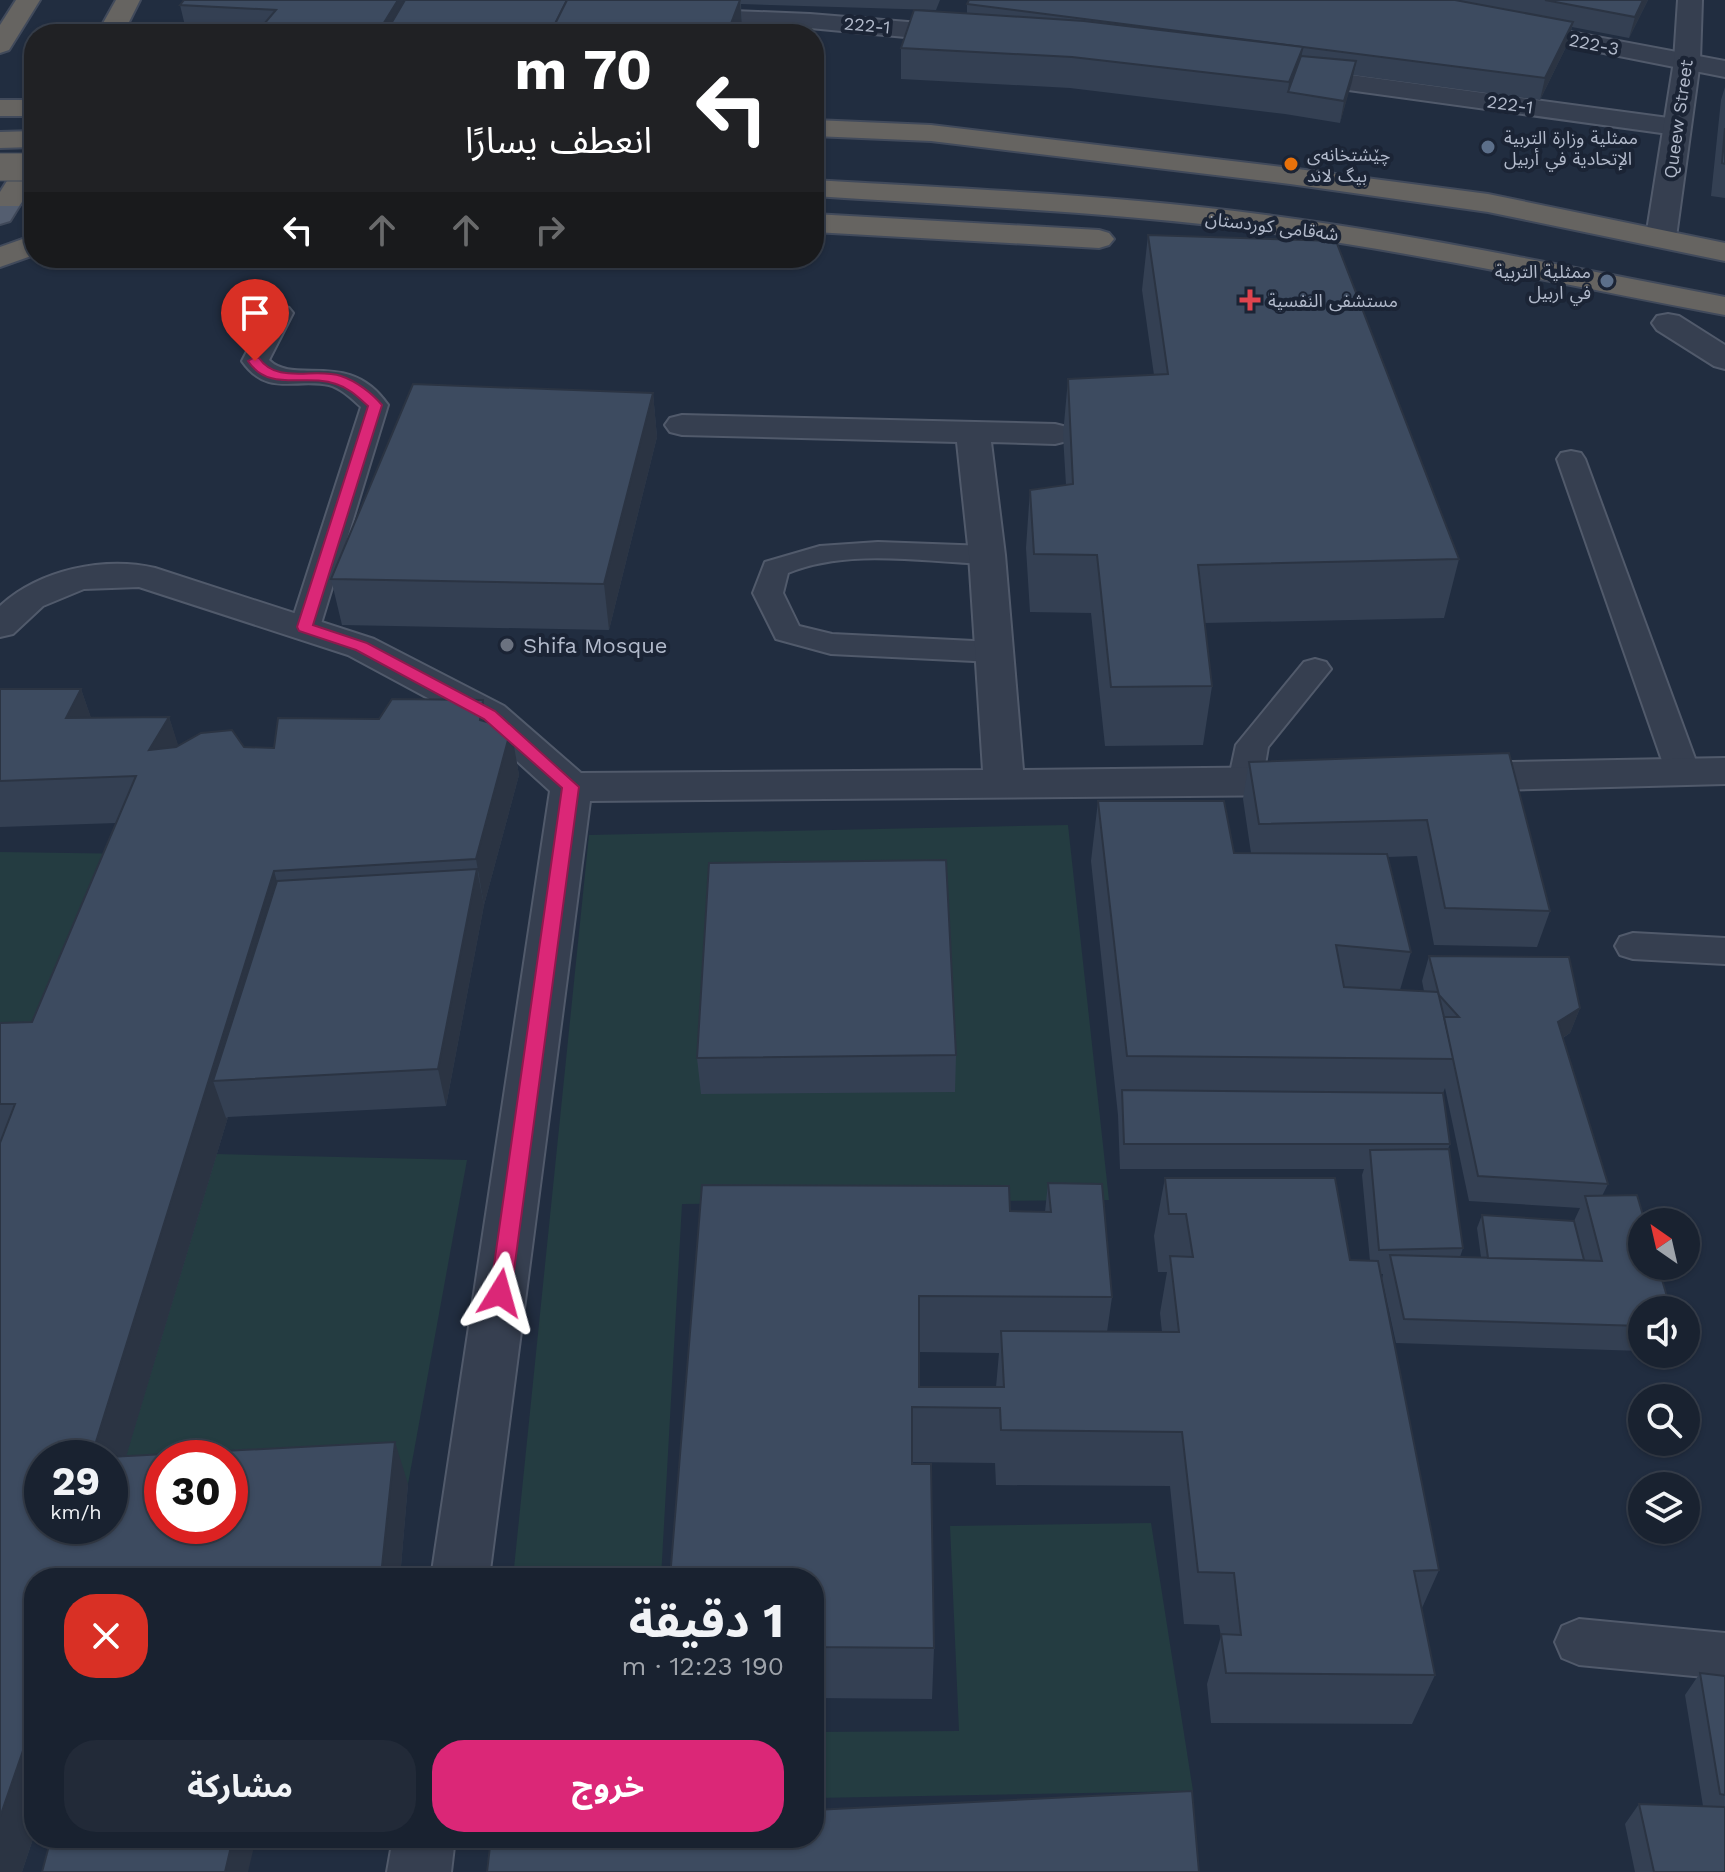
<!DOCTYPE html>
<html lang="ar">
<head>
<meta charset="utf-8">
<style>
  body { margin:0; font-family:"Work Sans","Noto Sans Arabic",sans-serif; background:#222a38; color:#f1f3f6; direction:rtl; height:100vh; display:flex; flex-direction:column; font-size:30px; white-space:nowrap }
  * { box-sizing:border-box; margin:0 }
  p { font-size:26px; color:#9fa4ab }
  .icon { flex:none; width:44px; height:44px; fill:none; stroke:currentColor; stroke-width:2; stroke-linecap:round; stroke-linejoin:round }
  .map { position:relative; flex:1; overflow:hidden; direction:ltr }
  .panel { position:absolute; left:24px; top:1568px; width:800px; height:280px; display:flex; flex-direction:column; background:#192230; border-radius:32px; box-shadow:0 2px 6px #0004,0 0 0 2px #373f4c; direction:rtl }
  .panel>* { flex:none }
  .banner { position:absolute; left:24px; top:24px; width:800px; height:244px; border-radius:32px; box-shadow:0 2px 6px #0004,0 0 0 2px #373f4c; direction:rtl; background:#202124; color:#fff; overflow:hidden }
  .needle { width:52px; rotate:326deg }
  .controls { position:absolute; left:1628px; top:1208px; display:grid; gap:16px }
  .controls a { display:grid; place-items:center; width:72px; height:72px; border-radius:50%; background:#192230; box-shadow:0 2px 6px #0004,0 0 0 2px #373f4c; font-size:40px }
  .speed { position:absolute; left:24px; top:1440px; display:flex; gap:16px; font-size:40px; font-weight:700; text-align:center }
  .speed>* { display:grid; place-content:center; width:104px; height:104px; border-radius:50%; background:#192230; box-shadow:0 2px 6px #0004,0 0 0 2px #373f4c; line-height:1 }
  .speed small { font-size:20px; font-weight:400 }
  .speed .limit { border:12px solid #d22; background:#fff; color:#111 }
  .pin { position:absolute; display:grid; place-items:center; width:68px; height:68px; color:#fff; margin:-82px -34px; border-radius:50% 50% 50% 0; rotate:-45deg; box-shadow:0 0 8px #0007 }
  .pin .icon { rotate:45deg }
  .me { position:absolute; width:88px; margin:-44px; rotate:8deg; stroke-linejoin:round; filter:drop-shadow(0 0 6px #0008) }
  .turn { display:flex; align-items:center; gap:28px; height:168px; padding:0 40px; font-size:36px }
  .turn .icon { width:104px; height:104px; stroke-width:2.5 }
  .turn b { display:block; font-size:56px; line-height:68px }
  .lanes { display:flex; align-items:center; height:76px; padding:0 40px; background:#0003; justify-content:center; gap:40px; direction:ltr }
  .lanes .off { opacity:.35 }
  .round { display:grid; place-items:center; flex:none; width:84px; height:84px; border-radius:32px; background:#222a38 }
  .summary { display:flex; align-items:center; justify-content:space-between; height:136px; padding:0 40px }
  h1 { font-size:48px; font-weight:700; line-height:60px }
  .primary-button { display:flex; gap:16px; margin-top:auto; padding:16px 40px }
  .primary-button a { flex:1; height:92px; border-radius:32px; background:#db2777; color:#fff; font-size:32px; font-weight:700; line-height:92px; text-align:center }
  .primary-button a+a { background:#222a38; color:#f1f3f6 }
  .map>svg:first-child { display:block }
  .green { fill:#243c41 }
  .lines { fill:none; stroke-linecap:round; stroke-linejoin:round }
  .service-casing { stroke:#515a6b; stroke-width:4 }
  .minor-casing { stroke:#515a6b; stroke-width:4 }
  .tertiary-casing { stroke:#515a6b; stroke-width:4 }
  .primary-casing { stroke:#3f4859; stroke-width:4 }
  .trunk-casing { stroke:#414a5b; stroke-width:4 }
  .service { fill:#363f50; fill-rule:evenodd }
  .minor { fill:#363f50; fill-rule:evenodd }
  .tertiary { fill:#363f50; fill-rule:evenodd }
  .primary { fill:#545e70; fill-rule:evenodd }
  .trunk { fill:#666461; fill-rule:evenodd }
  .trunk-bridge-casing { stroke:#414a5b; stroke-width:29; stroke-linecap:butt }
  .trunk-bridge { stroke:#666461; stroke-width:27 }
  .wall { fill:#344053; fill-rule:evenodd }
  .shaded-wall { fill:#2b3443 }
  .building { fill:#3d4b60; stroke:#2b3443; stroke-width:2; fill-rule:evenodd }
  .route { fill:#db2777; stroke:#8e194d; stroke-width:2 }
  .service-dot { fill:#5c6f8a; stroke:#1b2435; stroke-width:3 }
  .food-dot { fill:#e8710a; stroke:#1b2435; stroke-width:3 }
  .health-dot { fill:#e0444e; stroke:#1b2435; stroke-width:3 }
  .worship-dot { fill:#6b7280; stroke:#1b2435; stroke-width:3 }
  .labels { text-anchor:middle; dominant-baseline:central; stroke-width:8; stroke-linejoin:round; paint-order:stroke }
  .far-street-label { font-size:18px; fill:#b2bacb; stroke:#1b2435 }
  .far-poi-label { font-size:18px; fill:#b2bacb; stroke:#1b2435; text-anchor:start }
  .poi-label { font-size:22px; fill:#b2bacb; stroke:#1b2435; text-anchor:start }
</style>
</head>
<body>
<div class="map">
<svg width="1725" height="1872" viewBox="0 0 1725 1872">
  <rect width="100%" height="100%" fill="#212d40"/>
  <g class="green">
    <polygon points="1068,825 1109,1200 682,1204 661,1578 513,1578 589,835"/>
    <polygon points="0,852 139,854 52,1067 0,1066"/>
    <polygon points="215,1154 467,1160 408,1484 230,1493 230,1458 162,1458 113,1500"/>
    <polygon points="1151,1523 1193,1791 814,1798 814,1732 959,1731 950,1526"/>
  </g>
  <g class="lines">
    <g class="service-casing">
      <g id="service">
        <path d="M280 305 289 308 293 313 269 360C295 386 349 348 388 405L320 627 316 634 305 636 294 634 290 627 361 407C352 399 341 388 329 385 295 378 267 397 242 361L267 313 271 308Z"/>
        <polygon points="1571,451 1581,453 1585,459 1700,772 1695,780 1683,783 1671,780 1666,772 1557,459 1561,453"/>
        <path d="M878 542 987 546 997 549 1002 555 997 561 987 564C923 562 849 548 788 573L783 593 799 626 832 634 994 642 1005 645 1010 652 1005 659 994 662 831 654 776 639 753 593 765 562 820 546Z"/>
        <polygon points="1315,659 1326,662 1331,669 1268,747 1262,782 1257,790 1245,793 1233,790 1228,782 1236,745 1304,662"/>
        <polygon points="1633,933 1725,938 1725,964 1633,959 1620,955 1615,946 1620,937"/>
        <polygon points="1579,1619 1725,1633 1725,1679 1579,1665 1562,1658 1555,1642 1562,1626"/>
      </g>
    </g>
    <g class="minor-casing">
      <g id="minor">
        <polygon points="683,9 810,14 969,27 978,30 982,35 978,40 969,43 810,28 674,21 671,16 674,11"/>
        <polygon points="1512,21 1725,61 1725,77 1503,33 1500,28 1503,23"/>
        <polygon points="1292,67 1676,119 1686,121 1690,127 1686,133 1676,135 1283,81 1279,75 1283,69"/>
        <path d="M682 415 1055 424 1067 427 1072 434 1067 441 1055 444 991 442 1005 555 1023 770 1307 767 1321 771 1327 781 1321 791 1307 795 590 801 489 1578H431L550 791 476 724 348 655 139 587 84 589 43 606 13 634 0 637V606C39 570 104 556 155 568L374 639 504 706 581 773 983 770 969 555 957 442 682 435 670 432 665 425 670 418Z"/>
        <polygon points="1725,758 1725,784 1455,791 1441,787 1435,777 1441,767 1455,763"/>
        <polygon points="393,1838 455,1838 451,1872 387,1872"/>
      </g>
    </g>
    <g class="tertiary-casing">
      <g id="tertiary">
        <polygon points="1678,0 1702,0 1700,61 1676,237 1671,243 1661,246 1651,243 1646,237 1674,61"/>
        <polygon points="1668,314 1679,316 1725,345 1725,369 1714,366 1657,330 1652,323 1657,316"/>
      </g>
    </g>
    <g class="primary-casing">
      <polygon id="primary" points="9,191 19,194 23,200 10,221 0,224 0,194"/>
    </g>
    <g class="trunk-casing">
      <g id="trunk">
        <polygon points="16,0 40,0 9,50 0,53 0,25"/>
        <polygon points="116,0 140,0 123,34 97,34"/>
        <rect x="0" y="100" width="34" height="16"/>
        <polygon points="814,120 931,125 1290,168 1488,194 1725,243 1725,261 1488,212 1290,184 931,141 814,136"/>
        <polygon points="34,131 34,147 0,148 0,132"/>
        <path d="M34 152C34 177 34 185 19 206H0V192L24 154Z"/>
        <path d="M814 180C965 189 1117 195 1266 215 1420 235 1572 268 1725 297V315C1572 286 1420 253 1266 232 1117 212 965 206 814 196Z"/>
        <polygon points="814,214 1099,230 1109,233 1114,239 1109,245 1099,248 814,232"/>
        <polygon points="34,235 34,255 0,267 0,247"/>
      </g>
    </g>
    <use href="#service" class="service"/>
    <use href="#minor" class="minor"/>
    <use href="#tertiary" class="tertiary"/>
    <use href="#primary" class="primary"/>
    <use href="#trunk" class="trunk"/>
    <g class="trunk-bridge-casing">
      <polyline id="trunk-bridge" points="0,167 34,167"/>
    </g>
    <use href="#trunk-bridge" class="trunk-bridge"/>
  </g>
  <g class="wall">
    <polygon points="184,0 940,0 936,10 741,4 742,28 740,34 187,34 180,5"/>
    <polygon points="969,0 1648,0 1629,38 1572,27 1568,43 1540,100 1353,75 1340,123 1285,114 1070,88 901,79 901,48 967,14 967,4"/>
    <polygon points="1725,87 1725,198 1711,196 1721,100"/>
    <polygon points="1148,235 1459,559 1444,618 1204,623 1212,686 1203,745 1105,746 1091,613 1030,612 1026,548 1030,490 1066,485 1063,435 1068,379 1154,375 1142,290"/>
    <polygon points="653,393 657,437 609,630 342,625 331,579"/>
    <polygon points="0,689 81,689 91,718 169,717 178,746 274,748 379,719 483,700 486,722 511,729 519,775 484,905 446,1106 228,1117 126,1456 408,1484 400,1578 34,1578 34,1836 22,1872 0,1872 0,1023 32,1022 116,823 0,827"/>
    <path d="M1509 753 1550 911 1537 947 1434 945 1417 856 1387 857 1411 952 1400 990 1424 991 1422 981 1429 956 1580 1008 1570 1033 1563 1038 1608 1184 1602 1196 1642 1310V1351L1396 1343 1382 1279 1383 1274H1380L1439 1570 1422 1608 1435 1675 1412 1724 1211 1723 1207 1684 1221 1636 1219 1625 1184 1624 1170 1486 996 1485 995 1463 912 1462 934 1648 932 1699 814 1698V1578L702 1185 1010 1211 1045 1212 1048 1183 1112 1297 1107 1332H1162L1160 1313 1167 1272H1158L1154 1236 1165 1178 1350 1260 1370 1261 1362 1175 1364 1169H1120L1118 1115 1091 861 1098 801 1234 853H1251L1243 799 1249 762ZM1445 1088 1469 1201 1580 1208 1574 1221 1584 1260 1482 1215 1477 1228 1481 1257H1460L1463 1248 1448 1149 1450 1144 1443 1093ZM919 1352 999 1353 996 1387H919Z"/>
    <polygon points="956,1055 955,1092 701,1094 697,1058"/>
    <polygon points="1700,1673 1725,1676 1725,1872 1635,1872 1625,1824 1639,1804 1703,1806 1685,1695"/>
  </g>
  <g class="shaded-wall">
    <polygon points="398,0 409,0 401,34 377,34"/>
    <polygon points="740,0 742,28 740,34 727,34"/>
    <polygon points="1643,0 1648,0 1629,38 1635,17"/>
    <polygon points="1573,22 1568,43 1540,100 1545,78"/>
    <polygon points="1303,47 1298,78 1288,92 1289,82"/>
    <polygon points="1356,61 1352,82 1340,123 1344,101"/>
    <polygon points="653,393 657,437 609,630 604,584"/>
    <polygon points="81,689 97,735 66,718"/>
    <polygon points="483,700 491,746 480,720"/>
    <polygon points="169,717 184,763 149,750"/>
    <polygon points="511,729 519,775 484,905 476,859"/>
    <polygon points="477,869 484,905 446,1106 438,1069"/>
    <polygon points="274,871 287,918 213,1081 226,1118 228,1117 113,1500 91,1458"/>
    <polygon points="1580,1008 1570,1033 1548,1047 1558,1022"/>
    <polygon points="395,1442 408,1484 400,1578 382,1578 381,1576"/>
    <polygon points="34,1719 34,1836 22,1872 0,1872 0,1817"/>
    <polygon points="233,1838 256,1838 248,1872 225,1872"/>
  </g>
  <g class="building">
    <polygon points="184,0 398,0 377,34 258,31 276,10 180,5"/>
    <polygon points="405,0 567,0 550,34 385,34"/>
    <polygon points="567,0 740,0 727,34 550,34"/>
    <polygon points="969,0 1455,0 1573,22 1545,78 967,4"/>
    <polygon points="1545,0 1643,0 1635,17"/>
    <polygon points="914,10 1084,21 1303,47 1289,82 1072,57 901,48"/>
    <polygon points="1301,56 1356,61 1344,101 1288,92"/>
    <polygon points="1725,128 1725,164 1722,163"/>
    <polygon points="1148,235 1336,241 1459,559 1198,565 1212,686 1111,687 1097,555 1034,554 1030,490 1073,484 1068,379 1168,374"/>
    <polygon points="413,384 653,393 604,584 331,579"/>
    <path d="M0 689H81L66 718 169 717 149 750 176 747 201 733 232 730 244 747 274 748 278 718 379 719 392 699 483 700 480 720 511 729 476 859 274 871 91 1458 395 1442 381 1576 273 1578H34V1719L0 1817V1143L15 1104H0V1023L32 1022 136 776 0 781ZM42 1458H110V1526H42ZM162 1458H230V1526H162Z"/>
    <polygon points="1509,753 1550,911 1445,908 1427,820 1259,824 1249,762"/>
    <polygon points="1098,801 1224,801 1234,853 1387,854 1411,952 1336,945 1344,987 1438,992 1454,1059 1127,1056"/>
    <polygon points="946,860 956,1055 697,1058 709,863"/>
    <polygon points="477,869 438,1069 213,1081 277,881"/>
    <polygon points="1429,956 1569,957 1580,1008 1558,1022 1608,1184 1478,1176 1444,1017 1459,1017 1439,995"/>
    <polygon points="1122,1090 1443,1093 1450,1144 1124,1144"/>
    <polygon points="1449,1149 1463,1248 1379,1250 1370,1150"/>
    <polygon points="1165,1178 1335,1178 1350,1260 1378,1261 1439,1570 1414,1571 1435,1675 1226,1673 1221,1634 1241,1635 1234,1573 1198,1572 1182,1432 1001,1430 1000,1408 912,1407 912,1464 931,1464 934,1648 814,1647 814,1578 670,1578 702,1185 1009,1186 1010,1211 1051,1212 1048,1183 1102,1184 1112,1297 919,1296 919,1387 1004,1387 1001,1331 1179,1332 1170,1256 1193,1257 1186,1214 1169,1214"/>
    <polygon points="1637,1195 1645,1222 1642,1222 1642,1266 1658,1266 1671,1310 1642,1310 1642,1326 1404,1319 1390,1255 1602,1261 1585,1196"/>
    <polygon points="1482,1215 1574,1221 1584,1260 1488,1258"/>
    <polygon points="1700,1673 1725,1676 1725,1795 1720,1794"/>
    <polygon points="1192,1791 1199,1872 487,1872 491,1838 814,1838 814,1810"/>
    <polygon points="1639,1804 1725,1807 1725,1872 1654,1872"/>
    <polygon points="51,1838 233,1838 225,1872 42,1872"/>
  </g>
  <path class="route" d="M255 357 259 358C277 385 315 367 341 376 356 381 372 393 382 405L313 625 367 643 495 711 579 787 511 1293 508 1299 500 1302 493 1299 490 1293 562 788 484 719 356 650 299 631 297 627 368 406C358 397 349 388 336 384 306 373 269 393 248 361Z"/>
  <g class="service-dot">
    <circle cx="1488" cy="147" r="8"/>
    <circle cx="1607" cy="281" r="8"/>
  </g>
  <circle class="food-dot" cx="1291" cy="164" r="8"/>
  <path class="health-dot" d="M1246 288h8v8h8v8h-8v8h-8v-8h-8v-8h8z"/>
  <circle class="worship-dot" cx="507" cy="645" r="8"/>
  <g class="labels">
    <g class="far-street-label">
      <text transform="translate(867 25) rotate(5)">222-1</text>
      <text transform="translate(1594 44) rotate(11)">222-3</text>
      <text transform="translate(1510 104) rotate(8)">222-1</text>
      <text transform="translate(1678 119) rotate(-82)">Queew Street</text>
      <text transform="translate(1272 226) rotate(7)">شەقامی کوردستان</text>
    </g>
    <g class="far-poi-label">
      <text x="1504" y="137">ممثلية وزارة التربية<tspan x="1504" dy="21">الإتحادية في أربيل</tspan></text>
      <text x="1307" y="154">چێشتخانەی<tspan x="1307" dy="21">بیگ لاند</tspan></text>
      <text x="1591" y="271" text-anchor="end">ممثلية التربية<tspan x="1591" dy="21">في اربيل</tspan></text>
      <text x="1268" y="300">مستشفى النفسية</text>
    </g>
    <g class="poi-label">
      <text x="523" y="645">Shifa Mosque</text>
    </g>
  </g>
</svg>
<div class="controls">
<a><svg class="needle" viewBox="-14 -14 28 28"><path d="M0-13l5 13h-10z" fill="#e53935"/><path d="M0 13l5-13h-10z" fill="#9fa4ab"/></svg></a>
<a><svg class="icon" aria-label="sound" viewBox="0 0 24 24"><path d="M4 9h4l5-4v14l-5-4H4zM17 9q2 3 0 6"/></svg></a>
<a><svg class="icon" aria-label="search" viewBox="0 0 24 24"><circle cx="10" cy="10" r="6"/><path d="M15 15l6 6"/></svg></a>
<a><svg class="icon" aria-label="layers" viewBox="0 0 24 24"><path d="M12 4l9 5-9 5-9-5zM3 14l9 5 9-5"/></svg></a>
</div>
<div class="speed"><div>29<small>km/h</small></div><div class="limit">30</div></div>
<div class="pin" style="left:255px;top:361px;background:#d93025"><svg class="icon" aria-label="arrive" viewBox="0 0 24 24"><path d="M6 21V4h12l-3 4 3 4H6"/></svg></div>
<svg class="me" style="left:500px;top:1293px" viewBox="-20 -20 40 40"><path d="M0-17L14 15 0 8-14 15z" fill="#db2777" stroke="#fff" stroke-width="4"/></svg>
<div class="banner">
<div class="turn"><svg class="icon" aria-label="left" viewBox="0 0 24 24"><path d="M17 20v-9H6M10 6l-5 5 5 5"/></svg><div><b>70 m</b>انعطف يسارًا</div></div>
<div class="lanes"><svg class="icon" aria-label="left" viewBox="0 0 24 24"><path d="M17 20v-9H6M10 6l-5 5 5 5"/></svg><svg class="icon off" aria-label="ahead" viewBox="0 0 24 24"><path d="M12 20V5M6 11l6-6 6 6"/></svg><svg class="icon off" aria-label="ahead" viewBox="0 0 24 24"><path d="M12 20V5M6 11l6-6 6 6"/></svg><svg class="icon off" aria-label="right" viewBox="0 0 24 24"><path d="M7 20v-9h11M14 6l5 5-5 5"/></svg></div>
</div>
<section class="panel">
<div class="summary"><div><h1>1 دقيقة</h1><p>190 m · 12:23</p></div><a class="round" style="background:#d93025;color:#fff"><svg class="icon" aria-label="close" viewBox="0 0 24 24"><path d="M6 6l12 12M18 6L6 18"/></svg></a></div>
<div class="primary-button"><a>خروج</a><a>مشاركة</a></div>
</section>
</div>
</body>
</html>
